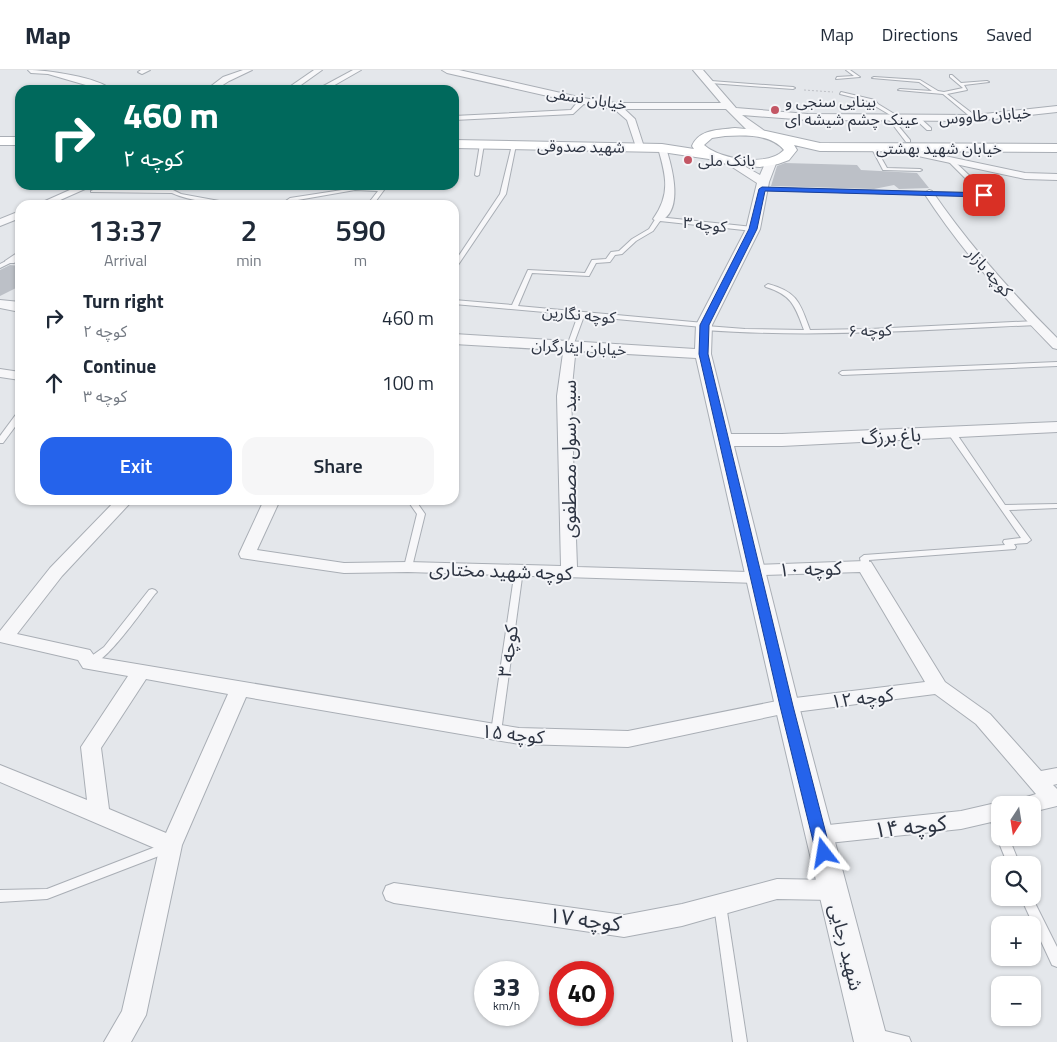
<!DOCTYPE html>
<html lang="en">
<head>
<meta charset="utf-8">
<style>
  body { margin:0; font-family:"Titillium Web","Noto Sans Arabic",sans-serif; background:#f6f6f7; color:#1f2937; height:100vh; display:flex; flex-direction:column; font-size:19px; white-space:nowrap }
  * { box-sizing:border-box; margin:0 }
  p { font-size:16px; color:#747a83 }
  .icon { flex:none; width:28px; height:28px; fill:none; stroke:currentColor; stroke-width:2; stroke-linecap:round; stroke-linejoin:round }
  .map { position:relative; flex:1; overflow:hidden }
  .sheet { position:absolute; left:15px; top:130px; width:444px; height:305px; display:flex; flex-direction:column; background:#fff; border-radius:15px; box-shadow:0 1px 4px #0004 }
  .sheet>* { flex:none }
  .top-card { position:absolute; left:15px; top:15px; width:444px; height:105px; border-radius:15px; box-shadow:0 1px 4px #0004; background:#00695c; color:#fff; overflow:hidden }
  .needle { width:32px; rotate:192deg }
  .tools { position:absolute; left:991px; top:726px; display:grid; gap:10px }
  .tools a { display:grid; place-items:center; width:50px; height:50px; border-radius:10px; background:#fff; box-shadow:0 1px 4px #0004; font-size:25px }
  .speed { position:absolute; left:474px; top:891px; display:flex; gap:10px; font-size:25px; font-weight:700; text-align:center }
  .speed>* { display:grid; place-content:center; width:65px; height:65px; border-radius:50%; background:#fff; box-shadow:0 1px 4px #0004; line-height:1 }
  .speed small { font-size:12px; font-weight:400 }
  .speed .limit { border:8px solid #d22; background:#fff; color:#111 }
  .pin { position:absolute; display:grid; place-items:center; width:42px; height:42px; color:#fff; margin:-21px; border-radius:10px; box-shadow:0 2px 8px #0006 }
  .me { position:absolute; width:55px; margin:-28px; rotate:346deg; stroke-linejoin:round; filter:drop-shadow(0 0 4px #0008) }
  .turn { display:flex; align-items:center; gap:18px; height:105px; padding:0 25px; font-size:22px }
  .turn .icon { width:65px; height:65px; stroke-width:2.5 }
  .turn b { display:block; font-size:35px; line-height:42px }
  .eta { display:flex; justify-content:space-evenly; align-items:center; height:85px; text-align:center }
  .eta b { font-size:30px; font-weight:600; line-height:35px }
  .primary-button { display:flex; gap:10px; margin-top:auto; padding:10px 25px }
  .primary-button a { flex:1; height:58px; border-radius:15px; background:#2563eb; color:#fff; font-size:20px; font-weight:600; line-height:58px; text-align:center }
  .primary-button a+a { background:#f6f6f7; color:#1f2937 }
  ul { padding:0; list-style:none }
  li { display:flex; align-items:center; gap:15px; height:65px; padding:0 25px }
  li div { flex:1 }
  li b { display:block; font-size:19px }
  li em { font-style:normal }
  header { display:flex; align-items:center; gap:30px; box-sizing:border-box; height:70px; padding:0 25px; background:#fff; border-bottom:1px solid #e0e1e3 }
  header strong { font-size:24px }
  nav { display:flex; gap:28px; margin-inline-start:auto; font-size:18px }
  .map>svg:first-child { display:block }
  .building { fill:#bcc0c7 }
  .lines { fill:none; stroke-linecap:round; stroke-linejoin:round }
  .service-casing { stroke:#a9aeb5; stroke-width:2 }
  .minor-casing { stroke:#a9aeb5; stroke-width:2 }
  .tertiary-casing { stroke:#a9aeb5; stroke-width:2 }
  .secondary-casing { stroke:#a9aeb5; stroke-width:2 }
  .path { stroke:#bec0c6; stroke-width:1; stroke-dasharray:2 2; stroke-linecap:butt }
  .service { fill:#f7f7f9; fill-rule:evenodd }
  .minor { fill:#f7f7f9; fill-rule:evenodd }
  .tertiary { fill:#f7f7f9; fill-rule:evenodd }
  .secondary { fill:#fff; fill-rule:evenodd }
  .route { fill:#2563eb; stroke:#184099 }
  .poi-dot { fill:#c35664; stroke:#f4f5f8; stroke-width:2 }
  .labels { text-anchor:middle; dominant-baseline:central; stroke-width:4; stroke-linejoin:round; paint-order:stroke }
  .far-street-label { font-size:16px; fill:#2d3442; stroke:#f4f5f8 }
  .far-poi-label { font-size:16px; fill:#2d3442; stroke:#f4f5f8; text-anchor:start }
  .street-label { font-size:19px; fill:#2d3442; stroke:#f4f5f8 }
  .near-street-label { font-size:22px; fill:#2d3442; stroke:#f4f5f8 }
</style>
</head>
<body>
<header>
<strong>Map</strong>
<nav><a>Map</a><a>Directions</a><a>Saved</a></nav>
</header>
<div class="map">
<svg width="1057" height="972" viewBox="0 0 1057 972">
  <rect width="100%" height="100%" fill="#e4e7eb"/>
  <g class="building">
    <polygon points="785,93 857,95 861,100 917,103 929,118 899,119 894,115 874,119 771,116 777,96"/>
    <polygon points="10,195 20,196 20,216 0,226 0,200"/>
  </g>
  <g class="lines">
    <g class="service-casing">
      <g id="service">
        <polygon points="846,0 850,0 860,7 836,9 837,7 854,6"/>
        <polygon points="950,5 952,5 961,13 987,11 989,12 964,15 967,20 947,24 977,47 977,49 973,49 943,24 898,20 900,19 932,21 919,12 872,8 874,7 920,10 938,21 944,22 963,18 950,7"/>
        <polygon points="711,11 793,17 795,18 793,19 710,13"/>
        <polygon points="841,22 875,30 878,34 901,48 897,49 875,36 872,32 840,24"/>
        <polygon points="887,47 891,47 910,70 910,72 906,72"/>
        <polygon points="915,47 919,47 931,58 931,60 927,60 915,49"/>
        <polygon points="482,73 484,74 479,105 477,106 475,105 480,74"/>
        <polygon points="514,74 516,75 506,124 456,198 454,199 454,193 500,124 512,75"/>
        <polygon points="873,76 875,77 887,98 920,99 922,100 920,101 883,100 871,77"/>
        <polygon points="948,89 952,89 974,110 986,124 986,126 762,120 760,119 762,118 980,123 948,91"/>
        <polygon points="355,118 382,119 384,120 373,135 367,135 378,121 355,120 292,131 286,135 280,135 290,128"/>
        <path d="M93 120H173L181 124 241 135C222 135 189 131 172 123L91 122V121Z"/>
        <path d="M658 147 753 157 756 159 753 161 660 151 653 161 636 171 622 184 615 185 610 192 596 193 589 206 532 203 518 236 704 253 706 254V256L745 259 804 260C795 236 792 225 766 217L765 216 768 214C798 222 800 233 810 260L870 259 1036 251 1039 253 1036 255C925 260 815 268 704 260L702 259V257L584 246 573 276 570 278 567 276 578 245 454 234V230L512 235 528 200 585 203 592 190 606 189 611 182 619 181 632 169 649 159 656 148Z"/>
        <polygon points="10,189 13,191 12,192 0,198 0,194"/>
        <polygon points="1057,292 1057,296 842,305 839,303 842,301"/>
        <polygon points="17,343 20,343 20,350 3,373 0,373 0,366"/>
        <polygon points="948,360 954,360 1005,435 1057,434 1057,438 1009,440 1031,470 1027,473 1014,474 1016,477 1015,479 869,490 869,496 868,498 862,498 860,488 864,485 1005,475 1003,472 1004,470 1021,468 947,362"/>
        <polygon points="411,430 419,430 418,434 425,444 412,497 408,500 404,497 417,444 410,434"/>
        <polygon points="519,497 523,500 501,662 500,665 496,666 492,665 491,662 515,500"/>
        <path d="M152 519 155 520 157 522 155 524C144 538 102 600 86 596L84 593 86 590 104 577 149 520Z"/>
        <polygon points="993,738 997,740 1000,746 1000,768 1009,768 1020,795 1008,795 997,768 999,765 996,763 987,743 989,740"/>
        <polygon points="168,772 172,773 174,777 172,781 47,829 0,832 0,820 47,819"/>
        <polygon points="1032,827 1057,877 1057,897 1052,895 1021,828"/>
        <polygon points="720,829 724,831 726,835 747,972 733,972 714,835 716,831"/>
        <polygon points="877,959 909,967 911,972 875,972 872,971 870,966 872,961"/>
      </g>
    </g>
    <g class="minor-casing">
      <g id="minor">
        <path d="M28 0C47 0 98 7 112 20H103L48 4 31 3Z"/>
        <polygon points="150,0 142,4 138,2 141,0"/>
        <polygon points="243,0 252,0 229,11 215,20 206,20 223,7"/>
        <polygon points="314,0 322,0 294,20 285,20"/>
        <polygon points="353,0 361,0 326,20 316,20"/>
        <polygon points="580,29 587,31 573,44 454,50 454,46 571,40"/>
        <polygon points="613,34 619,34 635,49 644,77 643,79 636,77 627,50 613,38"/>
        <polygon points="913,74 921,81 1025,103 1057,104 1057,110 1025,109 918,86 915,85 909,77"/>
        <path d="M662 75 666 78C672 97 685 143 658 152L653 149C671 124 666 106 658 78Z"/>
        <polygon points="81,115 94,115 49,135 36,135"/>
        <path d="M929 120 932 121C969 175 1011 222 1057 268V279L1053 278C1005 229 961 180 924 123Z"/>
        <polygon points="20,141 20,148 0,156 0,149"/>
        <polygon points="20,181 20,189 14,193 6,193 5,191"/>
        <path d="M570 272 576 276 571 326 577 497 748 502 747 500 749 496 755 495 865 491 871 492 945 612 990 644 1041 701 1057 698V714L1053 715 1057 719V736L1032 742V735H1016L1020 729 1036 724 976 654 935 624 787 643 628 677 519 674 246 627 182 775 146 945 131 972H104L122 941 159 780 0 712V695L87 730 81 677 128 606 83 598 78 590 0 572V561L50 498 116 430H133L62 506 17 564 90 580 95 587 519 658 628 661 787 629 925 612 860 502 764 505 765 508 763 512 757 513 408 502 344 503 241 488 239 484 264 430H280L257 480 344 493 408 492 561 496 557 326 564 276ZM146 609 228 624 166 763 109 739 101 678Z"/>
        <polygon points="0,299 20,302 20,310 0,307"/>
        <polygon points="1000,732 1008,735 1000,735 1000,750 961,759 819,774 811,772 808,765 811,758 819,756 961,741"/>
        <polygon points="777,809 833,810 841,813 844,820 841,827 833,830 777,829 682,856 624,867 394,833 386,830 383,823 386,816 394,813 624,845 682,834"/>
      </g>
    </g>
    <g class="tertiary-casing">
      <g id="tertiary">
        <polygon points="442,0 459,0 583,28 616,33 721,33 693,0 703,0 736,38 808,44 975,45 1057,36 1057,42 975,51 808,50 742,45 766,62 767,64 762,67 748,61 726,39 616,39 583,34 447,3"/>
        <polygon points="730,88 760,105 767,89 775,89 777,91 769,112 760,159 712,255 711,284 731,364 782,364 1057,352 1057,362 782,376 734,376 799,636 888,972 854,972 775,636 696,288 454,274 454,264 695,279 696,255 746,159 757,113 726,93 724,91"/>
        <polygon points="0,230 20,232 20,242 0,238"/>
      </g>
    </g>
    <g class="secondary-casing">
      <g id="secondary">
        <path d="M735 58 766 61 820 73 1057 74V82L820 81 794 75 797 80 789 90 778 94 760 97 730 95 709 89 662 82 454 78V70L662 74 694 79 692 76C699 59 719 60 735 58ZM725 66C744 65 771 64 784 80 768 97 721 90 704 75L712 68Z"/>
        <rect x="0" y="67" width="20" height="8"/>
      </g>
    </g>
    <polyline class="path" points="804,20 833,22"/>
    <use href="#service" class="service"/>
    <use href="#minor" class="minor"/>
    <use href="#tertiary" class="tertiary"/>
    <use href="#secondary" class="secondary"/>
  </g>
  <polygon class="route" points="762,117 984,123 987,125 984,127 765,121 757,159 709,255 708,284 793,636 831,783 829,788 824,790 818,788 816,783 780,636 699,284 700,255 749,159 759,119"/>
  <g class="poi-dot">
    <circle cx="775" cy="40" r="5"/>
    <circle cx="688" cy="90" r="5"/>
  </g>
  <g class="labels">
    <g class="far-street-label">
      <text transform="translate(587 28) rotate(9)">خیابان نسفی</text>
      <text transform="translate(985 45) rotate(-4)">خیابان طاووس</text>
      <text transform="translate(581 76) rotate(1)">شهید صدوقی</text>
      <text x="939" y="78">خیابان شهید بهشتی</text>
      <text transform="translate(705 154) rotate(6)">کوچه ۳</text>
      <text transform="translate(990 202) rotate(48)">کوچه بازار</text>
      <text transform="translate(579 244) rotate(5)">کوچه نگارین</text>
      <text transform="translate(870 260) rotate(-2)">کوچه ۶</text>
      <text transform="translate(579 277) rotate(3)">خیابان ایثارگران</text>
    </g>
    <g class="far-poi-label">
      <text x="785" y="31">بینایی سنجی و<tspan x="785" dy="18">عینک چشم شیشه ای</tspan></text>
      <text x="698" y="90">بانک ملی</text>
    </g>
    <g class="street-label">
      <text transform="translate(891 365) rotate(-3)">باغ برزگ</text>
      <text transform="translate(568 389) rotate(-90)">سید رسول مصطفوی</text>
      <text transform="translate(810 498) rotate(-2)">کوچه ۱۰</text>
      <text transform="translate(501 500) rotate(2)">کوچه شهید مختاری</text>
      <text transform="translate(507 581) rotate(-82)">کوچه ۳</text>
      <text transform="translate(862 627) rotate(-7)">کوچه ۱۲</text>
      <text transform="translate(513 663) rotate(6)">کوچه ۱۵</text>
      <text transform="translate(847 877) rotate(76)">شهید رجایی</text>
    </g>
    <g class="near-street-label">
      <text transform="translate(910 756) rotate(-6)">کوچه ۱۴</text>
      <text transform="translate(585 849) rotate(7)">کوچه ۱۷</text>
    </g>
  </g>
</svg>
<div class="tools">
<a><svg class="needle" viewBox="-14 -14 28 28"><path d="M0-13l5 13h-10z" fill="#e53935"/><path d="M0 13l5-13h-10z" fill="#747a83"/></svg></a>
<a><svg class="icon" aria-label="search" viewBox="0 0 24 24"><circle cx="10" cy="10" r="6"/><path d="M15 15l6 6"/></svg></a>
<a>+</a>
<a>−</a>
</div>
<div class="speed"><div>33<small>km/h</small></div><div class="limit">40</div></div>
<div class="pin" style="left:984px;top:125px;background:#d93025"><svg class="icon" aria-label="arrive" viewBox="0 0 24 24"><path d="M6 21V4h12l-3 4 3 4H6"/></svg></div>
<svg class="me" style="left:824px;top:783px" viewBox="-20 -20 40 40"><path d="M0-17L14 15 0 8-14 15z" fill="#2563eb" stroke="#fff" stroke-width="4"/></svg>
<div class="top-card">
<div class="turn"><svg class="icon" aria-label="right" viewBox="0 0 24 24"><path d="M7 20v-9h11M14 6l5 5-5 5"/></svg><div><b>460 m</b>کوچه ۲</div></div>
</div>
<section class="sheet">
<div class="eta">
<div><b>13:37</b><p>Arrival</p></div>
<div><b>2</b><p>min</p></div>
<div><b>590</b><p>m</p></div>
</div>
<ul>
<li><svg class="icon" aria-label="right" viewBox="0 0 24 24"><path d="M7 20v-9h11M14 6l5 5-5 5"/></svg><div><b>Turn right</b><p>کوچه ۲</p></div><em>460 m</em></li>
<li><svg class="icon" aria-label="ahead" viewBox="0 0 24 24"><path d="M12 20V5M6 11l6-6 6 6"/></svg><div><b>Continue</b><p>کوچه ۳</p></div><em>100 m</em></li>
</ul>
<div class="primary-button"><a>Exit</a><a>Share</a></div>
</section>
</div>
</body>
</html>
